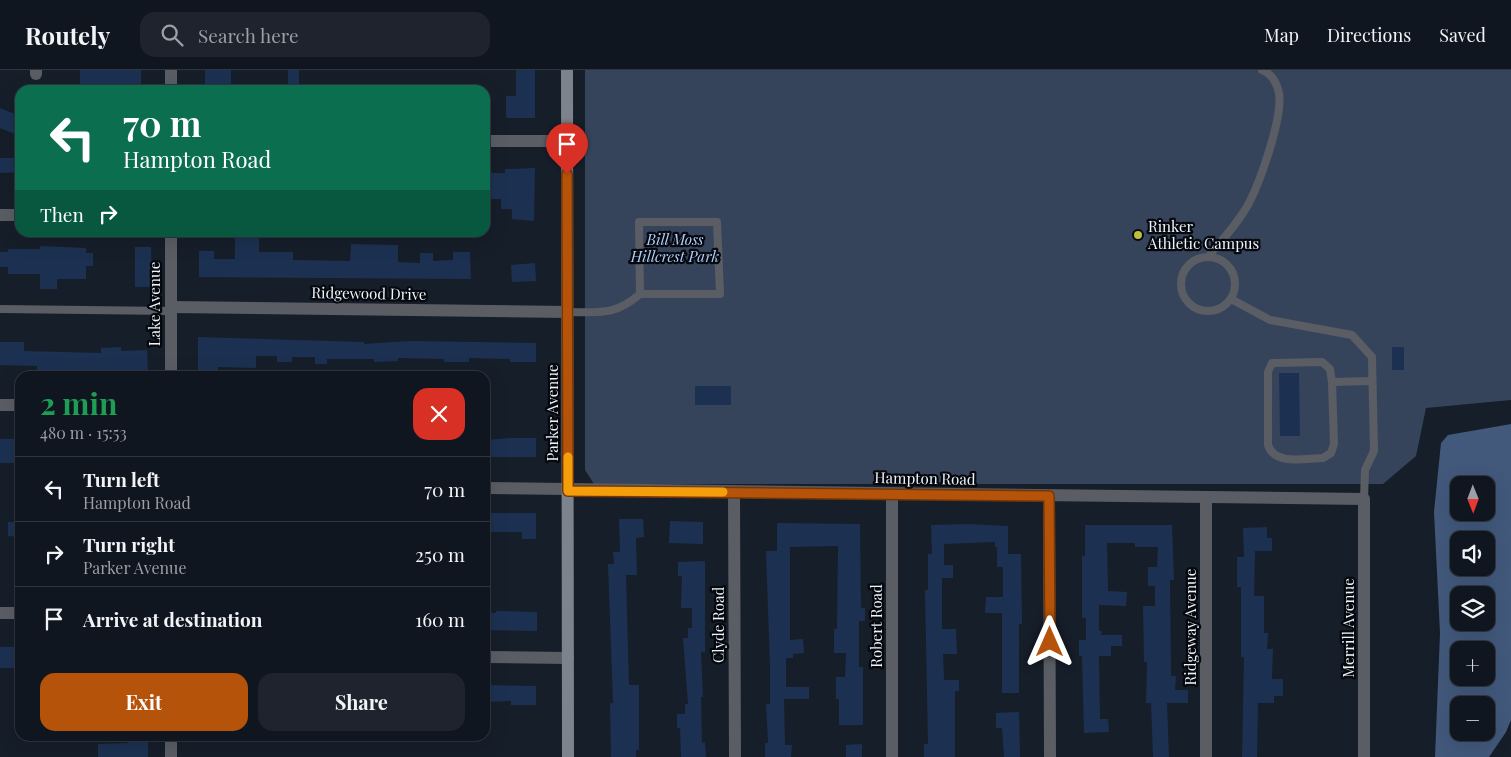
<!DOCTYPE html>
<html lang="en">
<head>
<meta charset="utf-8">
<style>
  body { margin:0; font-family:"Playfair Display",serif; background:#1e232d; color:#f1f3f6; height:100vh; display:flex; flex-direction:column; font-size:19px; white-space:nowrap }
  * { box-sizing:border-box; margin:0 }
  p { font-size:16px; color:#9c9fa5 }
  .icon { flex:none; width:28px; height:28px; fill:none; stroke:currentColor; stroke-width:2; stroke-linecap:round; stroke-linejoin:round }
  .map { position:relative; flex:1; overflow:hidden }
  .details { position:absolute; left:15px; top:301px; width:475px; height:370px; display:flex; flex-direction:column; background:#101620; border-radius:15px; box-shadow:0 5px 20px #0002,0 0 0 1px #30353e }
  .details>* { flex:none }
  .hud { position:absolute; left:15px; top:15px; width:475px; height:152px; border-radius:15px; box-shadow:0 5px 20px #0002,0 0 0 1px #30353e; background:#0b6e4f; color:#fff; overflow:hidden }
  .needle { width:32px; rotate:179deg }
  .fabs { position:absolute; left:1450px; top:406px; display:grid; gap:10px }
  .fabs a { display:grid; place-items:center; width:45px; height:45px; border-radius:10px; background:#101620; box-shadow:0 5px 20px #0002,0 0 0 1px #30353e; font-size:25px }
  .pin { position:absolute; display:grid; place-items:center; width:42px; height:42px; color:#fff; margin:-51px -21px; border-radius:50% 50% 50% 0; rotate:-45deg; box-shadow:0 0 5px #0007 }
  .pin .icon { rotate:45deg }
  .me { position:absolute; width:55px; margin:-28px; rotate:0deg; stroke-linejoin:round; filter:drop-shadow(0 0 4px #0008) }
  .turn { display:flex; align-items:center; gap:18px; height:105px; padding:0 25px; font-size:22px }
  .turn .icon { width:65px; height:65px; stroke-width:2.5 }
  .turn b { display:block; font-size:35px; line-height:42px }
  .then { display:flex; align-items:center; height:48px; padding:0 25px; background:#0003; gap:10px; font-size:19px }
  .round { display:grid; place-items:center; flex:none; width:52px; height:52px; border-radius:15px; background:#1e232d }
  .summary { display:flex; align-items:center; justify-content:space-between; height:85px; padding:0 25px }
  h1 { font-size:30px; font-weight:700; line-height:38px; color:#1e9e55 }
  .action { display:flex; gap:10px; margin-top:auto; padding:10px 25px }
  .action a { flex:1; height:58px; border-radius:15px; background:#b45309; color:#fff; font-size:20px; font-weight:700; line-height:58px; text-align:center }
  .action a+a { background:#1e232d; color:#f1f3f6 }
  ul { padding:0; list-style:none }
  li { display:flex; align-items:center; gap:15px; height:65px; padding:0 25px; border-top:1px solid #30353e }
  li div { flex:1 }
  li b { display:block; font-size:19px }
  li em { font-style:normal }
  header { display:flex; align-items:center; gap:30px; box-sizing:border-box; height:70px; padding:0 25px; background:#101620; border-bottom:1px solid #30353e }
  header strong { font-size:24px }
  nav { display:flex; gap:28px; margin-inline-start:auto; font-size:18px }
  .search { width:350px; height:45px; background:#1e232d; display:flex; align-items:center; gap:12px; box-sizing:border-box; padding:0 18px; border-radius:15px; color:#9c9fa5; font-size:19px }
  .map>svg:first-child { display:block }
  .green { fill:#36445b }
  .water { fill:#42597c; fill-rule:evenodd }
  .building { fill:#1c3151 }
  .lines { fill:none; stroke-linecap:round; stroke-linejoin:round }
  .lane { stroke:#5a5e64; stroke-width:8 }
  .street { stroke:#5a5e64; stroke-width:12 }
  .secondary { stroke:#7c838d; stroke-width:12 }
  .route-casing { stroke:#753606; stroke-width:12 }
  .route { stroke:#b45309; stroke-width:9 }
  .slow { stroke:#f59e0b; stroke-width:9 }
  .poi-dot { fill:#bfbe41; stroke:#05080d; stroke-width:2 }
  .labels { text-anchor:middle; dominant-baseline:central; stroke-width:4.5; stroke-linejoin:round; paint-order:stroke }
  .poi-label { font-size:15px; fill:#eef4fc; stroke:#05080d; text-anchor:start }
  .park-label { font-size:15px; font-style:italic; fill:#afcdfd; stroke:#05080d }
  .street-label { font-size:15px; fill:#eef4fc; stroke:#05080d }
</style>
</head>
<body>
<header>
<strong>Routely</strong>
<div class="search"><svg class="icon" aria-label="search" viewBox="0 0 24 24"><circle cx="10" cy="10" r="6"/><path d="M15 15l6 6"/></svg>Search here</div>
<nav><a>Map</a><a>Directions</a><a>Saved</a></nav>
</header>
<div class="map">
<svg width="1511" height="687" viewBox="0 0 1511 687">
  <rect width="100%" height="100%" fill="#161e2a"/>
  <polygon class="green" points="585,0 1511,0 1511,330 1426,338 1416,386 1383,414 594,414 585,400"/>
  <path class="water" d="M1511 354V650L1506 662 1489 687H1435L1440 563 1434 442 1441 373 1448 365ZM1459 415H1486V442H1459ZM1459 470H1486V498H1459ZM1459 525H1486V552H1459ZM1459 580H1486V608H1459ZM1459 635H1486V662H1459Z"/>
  <g class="building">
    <polygon points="80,0 141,0 141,15 126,15 126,20 80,20"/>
    <rect x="205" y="0" width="26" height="20"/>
    <rect x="288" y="0" width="11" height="20"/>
    <polygon points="516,0 535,0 535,48 506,48 506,26 516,26"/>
    <polygon points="0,38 20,46 20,66 0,58"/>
    <polygon points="0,88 20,88 20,102 0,103"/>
    <polygon points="535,98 534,151 512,149 512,139 501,139 501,129 485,129 485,103 505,103 505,99"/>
    <polygon points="235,162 259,162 259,182 293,182 293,190 350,191 351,174 398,175 398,192 420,193 420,183 433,183 433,191 453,190 453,182 470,182 471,209 199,207 199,181 214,181 214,189 235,189"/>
    <polygon points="40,176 86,178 86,183 93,183 93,196 86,196 86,209 57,209 57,219 40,219 40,204 8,204 8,197 0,197 0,182 8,182 8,179 40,179"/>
    <polygon points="135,177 151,177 152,217 135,217"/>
    <polygon points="535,193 536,211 512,212 511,195"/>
    <polygon points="198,267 364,272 364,274 410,271 536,273 536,292 510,292 510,289 469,288 469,292 444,292 444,289 398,288 398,291 374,292 374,289 327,289 327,294 315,294 315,287 292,287 292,292 277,292 277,286 256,286 256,298 218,297 218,306 198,306"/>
    <polygon points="0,272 24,272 24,281 101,283 101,278 121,277 121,281 147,280 148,301 68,304 68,301 37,301 37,296 0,295"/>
    <rect x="1392" y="277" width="12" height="23"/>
    <polygon points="1279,303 1299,303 1300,366 1280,366"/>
    <rect x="695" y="316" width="36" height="19"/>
    <polygon points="511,368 536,368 536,387 485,387 485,370"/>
    <rect x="0" y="369" width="20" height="24"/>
    <polygon points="485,443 536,443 536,469 522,469 522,462 485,462"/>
    <polygon points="619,449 643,449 644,467 636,468 637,505 626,505 629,615 639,615 639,680 636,680 636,687 611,687 610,633 613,633 608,494 614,494 613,482 620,482"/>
    <polygon points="670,451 703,452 703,474 669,473"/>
    <polygon points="8,452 20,452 20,467 8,466"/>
    <polygon points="777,453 860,454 861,538 865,538 865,551 859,551 859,597 863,597 863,655 839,655 839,629 836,629 836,607 845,607 846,583 834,583 834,559 837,559 838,476 790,477 790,570 803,569 804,583 793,584 793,588 786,588 786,617 809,617 809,629 784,629 785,675 792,675 791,687 765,687 765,673 768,673 766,634 770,634 770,597 766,481 777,481"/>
    <polygon points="969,454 1008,456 1008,484 1021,484 1022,554 1019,554 1019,623 1002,623 1002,543 985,543 986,527 1003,527 1003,497 997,497 997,477 995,477 995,472 944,474 944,495 953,495 953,508 942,508 942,559 956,559 957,584 943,584 944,610 959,610 959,621 955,621 955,687 924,687 924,674 928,674 925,520 928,520 928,484 932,484 931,455"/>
    <polygon points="1085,455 1172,455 1174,510 1170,510 1171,606 1176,606 1175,620 1188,620 1188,633 1167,633 1169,687 1153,687 1151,633 1146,633 1147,592 1144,592 1143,536 1155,536 1155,516 1148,516 1148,497 1157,497 1158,477 1135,477 1135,473 1107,473 1108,521 1127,522 1126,536 1099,535 1099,561 1102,561 1101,565 1122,565 1122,576 1111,576 1111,586 1099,586 1100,649 1108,649 1109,662 1084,663 1082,586 1079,586 1079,570 1086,570 1086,548 1082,548 1082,486 1085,486"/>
    <polygon points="1267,457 1267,468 1272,468 1272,481 1255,481 1254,526 1264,526 1264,563 1268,563 1267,579 1273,579 1272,609 1283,609 1283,626 1274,626 1274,633 1258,633 1257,687 1242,687 1244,587 1241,587 1241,517 1237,517 1237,487 1244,487 1243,458"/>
    <polygon points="705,491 705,582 701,582 703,627 701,627 702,673 705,672 706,687 681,687 680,658 677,658 677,644 685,644 685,634 688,634 683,568 688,568 688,558 692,558 692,538 681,538 682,506 678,506 678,492"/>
    <polygon points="496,541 537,542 537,561 485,560 485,543 496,543"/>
    <rect x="0" y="577" width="20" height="21"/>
    <polygon points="485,615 536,616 536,635 511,635 511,631 485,632"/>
    <polygon points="1019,642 1020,687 1004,687 1002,658 996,658 996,643"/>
    <polygon points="128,666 148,666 148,687 98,687 98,674 128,673"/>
    <polygon points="862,674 862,687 846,687 846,675"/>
  </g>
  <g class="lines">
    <g class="lane">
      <path d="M1208 187C1222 170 1240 151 1250 131 1261 109 1283 47 1279 23 1277 13 1272 4 1262 0"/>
      <circle cx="1208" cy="214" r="27"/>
      <polyline points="1231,229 1270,250 1352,265 1372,287 1374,381 1365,400 1364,429"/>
      <polyline points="0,239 171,241"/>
      <path d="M568 242C599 242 615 246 640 224L639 152H717L720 224H640"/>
      <path d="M1332 312 1330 299 1322 292 1272 293 1268 302V375C1275 396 1305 388 1323 388L1331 383 1334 374 1332 312 1372 311"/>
    </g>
    <g class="street">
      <polyline points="171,0 171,20"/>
      <polyline points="36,4 36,0"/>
      <polyline points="485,71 567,71"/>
      <polyline points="0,145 20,145"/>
      <polyline points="171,162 171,306"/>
      <polyline points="171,237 568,242"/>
      <polyline points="0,335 20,335"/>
      <polyline points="485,418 1364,429 1364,687"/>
      <polyline points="734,422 735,687"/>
      <polyline points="892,424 892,687"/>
      <polyline points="1049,426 1050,687"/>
      <polyline points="1206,427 1206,687"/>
      <polyline points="0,543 20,543"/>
      <polyline points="485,587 568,588"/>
      <polyline points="171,666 171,687"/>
    </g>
    <polyline class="secondary" points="567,0 568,687"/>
  </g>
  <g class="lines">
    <g class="route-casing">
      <polyline id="route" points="567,104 568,421 1049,426 1050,572"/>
    </g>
    <use href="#route" class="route"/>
    <polyline class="slow" points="568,387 568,421 723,422"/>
  </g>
  <circle class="poi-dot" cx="1138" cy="165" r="5"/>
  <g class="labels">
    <g class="poi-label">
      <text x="1148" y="156">Rinker<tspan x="1148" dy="17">Athletic Campus</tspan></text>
    </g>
    <g class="park-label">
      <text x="675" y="169">Bill Moss<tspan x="675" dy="17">Hillcrest Park</tspan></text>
    </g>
    <g class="street-label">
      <text transform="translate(369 223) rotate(1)">Ridgewood Drive</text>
      <text transform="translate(154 234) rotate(-90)">Lake Avenue</text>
      <text transform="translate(552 343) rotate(-90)">Parker Avenue</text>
      <text transform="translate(925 408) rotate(1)">Hampton Road</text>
      <text transform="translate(718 555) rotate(-90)">Clyde Road</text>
      <text transform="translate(876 556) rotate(-90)">Robert Road</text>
      <text transform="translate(1190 557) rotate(-90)">Ridgeway Avenue</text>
      <text transform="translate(1348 558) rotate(-90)">Merrill Avenue</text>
    </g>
  </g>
</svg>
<div class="fabs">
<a><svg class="needle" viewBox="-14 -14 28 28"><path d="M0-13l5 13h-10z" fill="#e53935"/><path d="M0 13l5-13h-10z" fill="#9c9fa5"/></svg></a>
<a><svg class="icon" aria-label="sound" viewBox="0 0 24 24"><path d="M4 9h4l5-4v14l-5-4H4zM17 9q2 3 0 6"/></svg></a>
<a><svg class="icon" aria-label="layers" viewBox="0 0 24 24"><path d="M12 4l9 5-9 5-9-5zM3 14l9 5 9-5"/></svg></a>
<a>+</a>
<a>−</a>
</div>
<div class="pin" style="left:567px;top:104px;background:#d93025"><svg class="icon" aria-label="arrive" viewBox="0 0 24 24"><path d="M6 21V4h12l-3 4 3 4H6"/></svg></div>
<svg class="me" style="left:1050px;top:572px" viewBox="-20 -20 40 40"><path d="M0-17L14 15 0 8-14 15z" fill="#b45309" stroke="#fff" stroke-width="4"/></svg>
<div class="hud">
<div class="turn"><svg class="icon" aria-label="left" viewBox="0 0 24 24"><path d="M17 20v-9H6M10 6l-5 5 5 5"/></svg><div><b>70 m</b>Hampton Road</div></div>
<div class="then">Then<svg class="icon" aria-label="right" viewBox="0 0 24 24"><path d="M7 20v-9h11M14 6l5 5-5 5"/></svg></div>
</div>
<section class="details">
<div class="summary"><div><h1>2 min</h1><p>480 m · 15:53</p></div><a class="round" style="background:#d93025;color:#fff"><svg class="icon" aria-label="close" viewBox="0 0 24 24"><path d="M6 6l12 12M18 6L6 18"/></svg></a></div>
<ul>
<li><svg class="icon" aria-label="left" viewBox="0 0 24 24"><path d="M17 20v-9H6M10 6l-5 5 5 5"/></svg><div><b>Turn left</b><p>Hampton Road</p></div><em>70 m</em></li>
<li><svg class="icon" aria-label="right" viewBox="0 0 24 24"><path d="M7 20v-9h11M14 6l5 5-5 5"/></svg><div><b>Turn right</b><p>Parker Avenue</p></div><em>250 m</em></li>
<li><svg class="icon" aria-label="arrive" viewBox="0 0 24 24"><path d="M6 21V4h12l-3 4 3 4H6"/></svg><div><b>Arrive at destination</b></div><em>160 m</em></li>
</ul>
<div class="action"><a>Exit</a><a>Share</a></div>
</section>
</div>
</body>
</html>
